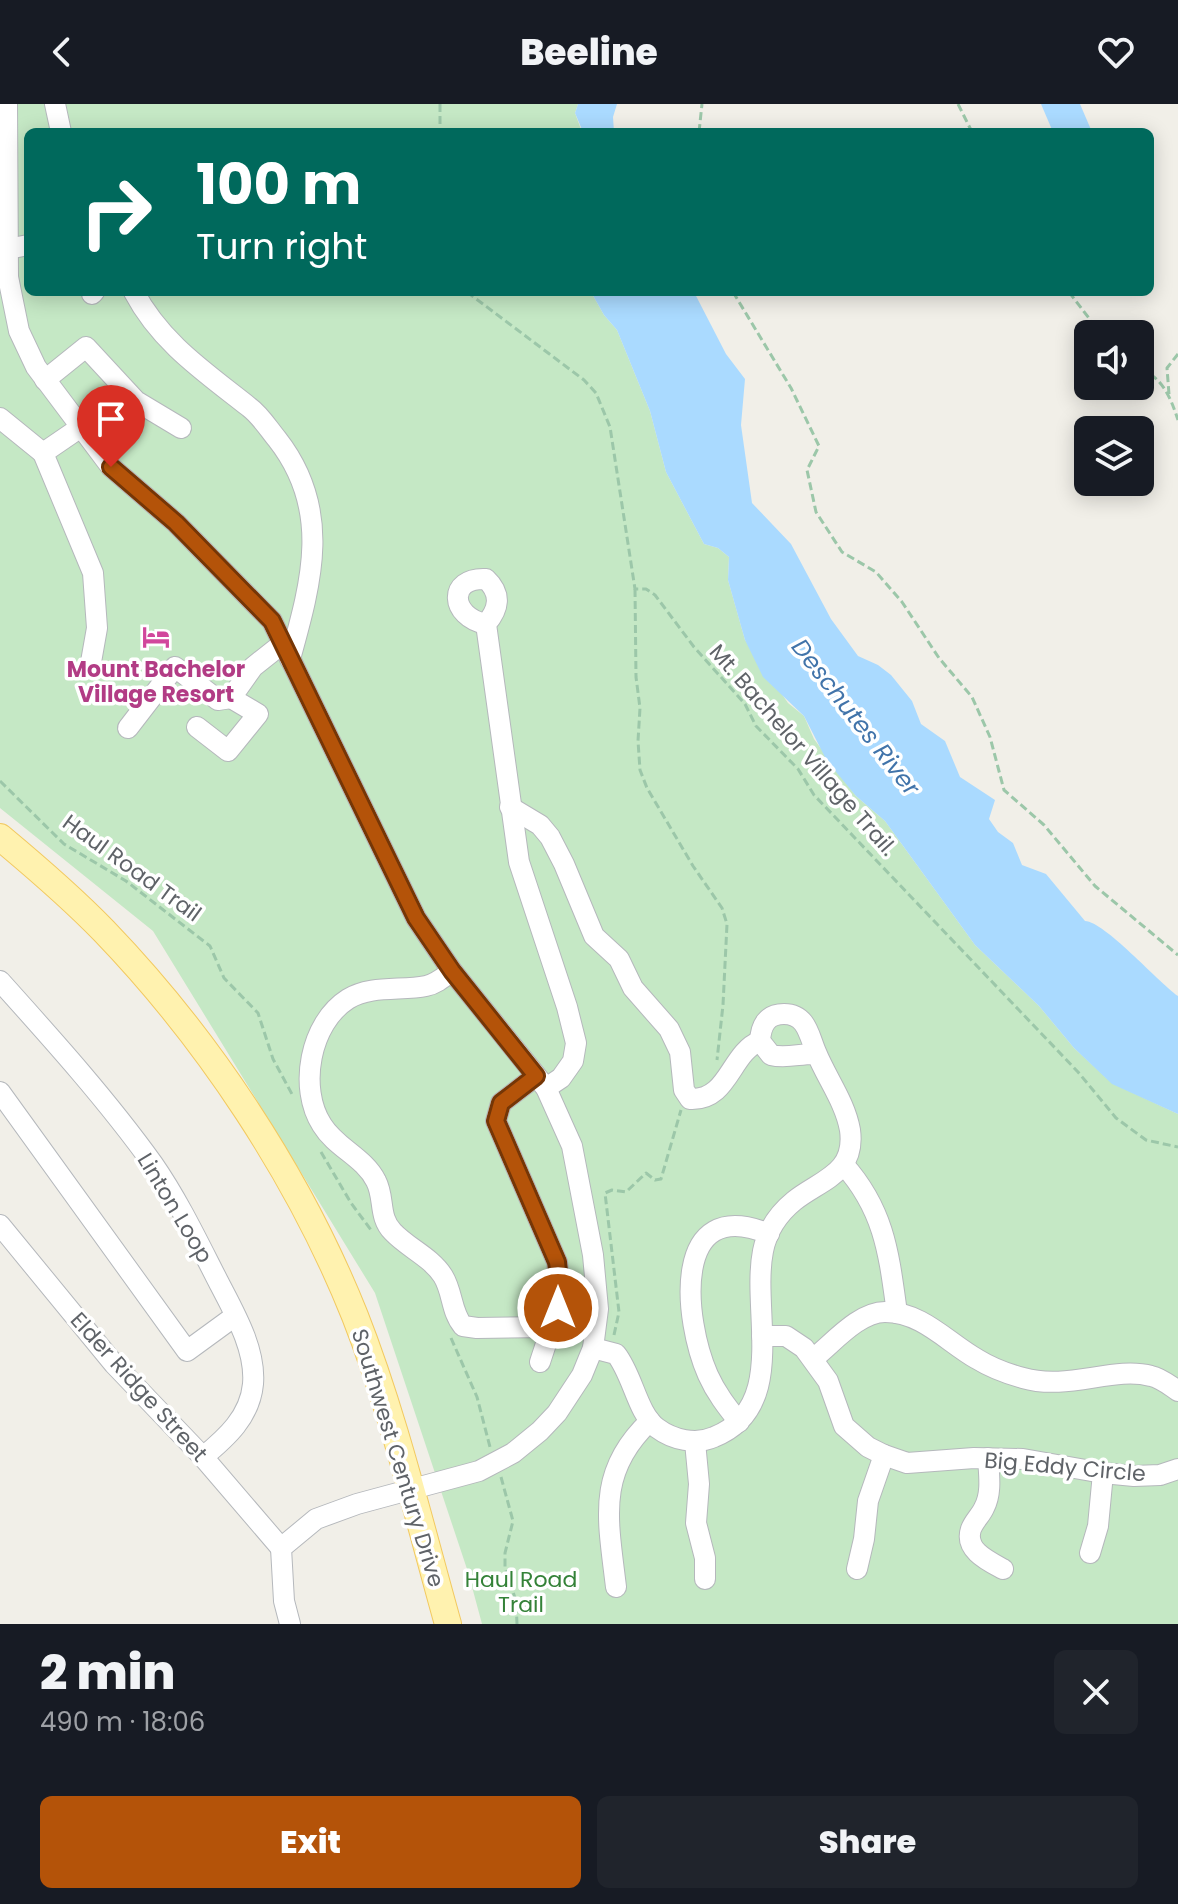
<!DOCTYPE html>
<html lang="en">
<head>
<meta charset="utf-8">
<style>
  body { margin:0; font-family:Poppins,sans-serif; background:#20242c; color:#f1f3f6; height:100vh; display:flex; flex-direction:column; font-size:30px; white-space:nowrap }
  * { box-sizing:border-box; margin:0 }
  p { font-size:26px; color:#9ea1a6 }
  .icon { flex:none; width:44px; height:44px; fill:none; stroke:currentColor; stroke-width:2; stroke-linecap:round; stroke-linejoin:round }
  .map { position:relative; height:1520px; overflow:hidden }
  .sheet { display:flex; flex-direction:column; background:#171b24; flex:1 }
  .sheet>* { flex:none }
  .top-card { position:absolute; left:24px; top:24px; width:1130px; height:168px; border-radius:12px; box-shadow:0 4px 20px #0003; background:#00695c; color:#fff; overflow:hidden }
  .controls { position:absolute; left:1074px; top:216px; display:grid; gap:16px }
  .controls a { display:grid; place-items:center; width:80px; height:80px; border-radius:12px; background:#171b24; box-shadow:0 4px 20px #0003; font-size:40px }
  .pin { position:absolute; display:grid; place-items:center; width:68px; height:68px; color:#fff; margin:-82px -34px; border-radius:50% 50% 50% 0; rotate:-45deg; box-shadow:0 0 8px #0007 }
  .pin .icon { rotate:45deg }
  .me { position:absolute; width:88px; margin:-44px; rotate:0deg; stroke-linejoin:round; filter:drop-shadow(0 0 6px #0008) }
  .turn { display:flex; align-items:center; gap:28px; height:168px; padding:0 40px; font-size:36px }
  .turn .icon { width:104px; height:104px; stroke-width:2.5 }
  .turn b { display:block; font-size:56px; line-height:68px }
  .round { display:grid; place-items:center; flex:none; width:84px; height:84px; border-radius:12px; background:#20242c }
  .summary { display:flex; align-items:center; justify-content:space-between; height:136px; padding:0 40px }
  h1 { font-size:48px; font-weight:800; line-height:60px }
  .action { display:flex; gap:16px; margin-top:auto; padding:16px 40px }
  .action a { flex:1; height:92px; border-radius:12px; background:#b45309; color:#fff; font-size:32px; font-weight:800; line-height:92px; text-align:center }
  .action a+a { background:#20242c; color:#f1f3f6 }
  header { display:flex; justify-content:space-between; align-items:center; height:104px; padding:0 40px; background:#171b24; font-size:36px; font-weight:800 }
  .map>svg:first-child { display:block }
  .green { fill:#c5e8c5 }
  .water { fill:#aadaff }
  .lines { fill:none; stroke-linecap:round; stroke-linejoin:round }
  .minor-casing { stroke:#b5b8bc; stroke-width:22 }
  .major-casing { stroke:#f2c960; stroke-width:28 }
  .path { stroke:#9cc7a9; stroke-width:3; stroke-dasharray:8 4; stroke-linecap:butt }
  .minor { stroke:#fff; stroke-width:20 }
  .major { stroke:#fff2af; stroke-width:26 }
  .route-casing { stroke:#753606; stroke-width:20 }
  .route { stroke:#b45309; stroke-width:14 }
  .labels { text-anchor:middle; dominant-baseline:central; stroke-width:7; stroke-linejoin:round; paint-order:stroke }
  .hotel-label { font-size:22px; font-weight:bold; fill:#b23c85; stroke:#fff }
  .street-label { font-size:22px; fill:#5f6368; stroke:#fff }
  .park-label { font-size:22px; fill:#348238; stroke:#fff }
  .water-label { font-size:24px; font-style:italic; fill:#4174aa; stroke:#fff }
</style>
</head>
<body>
<header><svg class="icon" aria-label="back" viewBox="0 0 24 24"><path d="M15 5l-7 7 7 7"/></svg>Beeline<svg class="icon" aria-label="heart" viewBox="0 0 24 24"><path d="M12 20l-8-8c-3-5 5-10 8-4 3-6 11-1 8 4z"/></svg></header>
<div class="map">
<svg width="1178" height="1520" viewBox="0 0 1178 1520">
  <rect width="100%" height="100%" fill="#f1efe8"/>
  <polygon class="green" points="0,0 578,0 575,9 582,28 28,28 28,188 591,188 604,211 617,226 650,307 666,368 704,440 718,444 729,453 728,476 745,536 788,599 804,612 814,635 856,692 885,717 975,841 1039,902 1074,944 1112,979 1178,1010 1178,1520 482,1520 468,1468 375,1189 153,827 0,704"/>
  <g class="water">
    <polygon points="578,0 617,0 613,13 614,28 583,28 575,9"/>
    <polygon points="1041,0 1080,0 1092,28 1053,28"/>
    <path d="M591 188H694L726 250 745 275 741 321 752 399 791 440 831 515 858 552 878 561 891 571 912 597 921 620 945 637 960 673 995 696 989 715 998 728 1013 739 1022 761 1046 770 1085 817C1105 818 1156 876 1178 892V1010L1112 980 1074 944 1039 902 975 841 885 717 856 692 827 657 804 612 763 573 745 536 737 508 728 476 729 453 718 444 704 440 666 368 650 307 617 226 604 211Z"/>
  </g>
  <g class="lines">
    <g class="minor-casing">
      <g id="minor">
        <polyline points="7,0 8,173 19,227 36,263 111,363 176,419 272,517 416,814 452,867 546,984 572,1042 593,1151 598,1205 593,1244 582,1271 557,1309 540,1327 513,1349 479,1367 357,1400 316,1415 281,1444 284,1497 290,1520"/>
        <polyline points="55,0 61,28"/>
        <polyline points="8,145 28,141"/>
        <path d="M134 188C161 239 205 268 249 303 260 311 268 324 277 335 332 405 312 476 290 555"/>
        <polyline points="92,190 94,188"/>
        <polyline points="45,276 86,243 136,297 181,324"/>
        <polyline points="0,314 43,349"/>
        <polyline points="81,323 43,349 93,469 97,524 91,558"/>
        <path d="M486 520C450 513 447 473 486 475 502 490 499 505 486 520L519 758 567 903 576 939 573 957 561 974 546 984"/>
        <polyline points="197,623 228,647 258,610 231,594 253,563 282,540"/>
        <polyline points="128,624 175,563 218,596 231,594"/>
        <path d="M510 703 540 721 550 733 564 760 594 832 619 855 633 884 669 925 680 948 684 986 690 995C729 997 730 949 760 937"/>
        <path d="M452 867C444 873 436 880 426 882 401 887 371 881 348 895 310 919 298 984 322 1021 336 1044 364 1053 376 1077 385 1094 378 1113 393 1128 408 1144 431 1153 443 1172 453 1188 451 1208 463 1222L477 1224 551 1223"/>
        <path d="M0 877C53 936 107 996 153 1060 178 1096 198 1138 218 1177 234 1208 256 1245 253 1280 250 1313 226 1334 203 1353"/>
        <path d="M536 972 501 999 496 1017 557 1158C562 1198 552 1221 540 1258"/>
        <polyline points="0,988 187,1247 235,1212"/>
        <path d="M844 1061C885 1107 889 1151 897 1209"/>
        <polyline points="0,1121 114,1260 203,1353 281,1444"/>
        <polyline points="762,1232 786,1232 804,1244 828,1277 844,1322 868,1343 884,1351 907,1359 974,1354 1023,1355 1103,1369 1134,1372 1160,1371 1178,1365"/>
        <path d="M593 1244 616 1250C633 1271 637 1309 657 1324 673 1336 696 1341 714 1333 789 1303 751 1208 763 1147 767 1127 778 1110 794 1097 820 1076 856 1070 850 1026 845 998 827 975 816 948 809 932 807 910 784 910 767 910 761 921 760 937L771 951C787 955 801 949 816 950"/>
        <path d="M814 1254C834 1238 859 1208 885 1208 922 1208 947 1238 977 1255 990 1263 1008 1270 1023 1274 1068 1287 1113 1262 1151 1272 1161 1274 1169 1281 1178 1287"/>
        <path d="M739 1318C727 1303 716 1289 708 1271 684 1217 670 1089 769 1130"/>
        <polyline points="695,1338 699,1380 696,1419 705,1454 705,1475"/>
        <path d="M988 1354C989 1371 992 1389 984 1404 981 1411 974 1417 971 1425 964 1446 988 1457 1003 1465"/>
        <polyline points="1090,1449 1098,1422 1103,1369"/>
        <polyline points="857,1465 864,1435 868,1397 884,1351"/>
        <path d="M616 1483C608 1415 596 1368 650 1317"/>
      </g>
    </g>
    <g class="major-casing">
      <path id="major" d="M0 733C36 763 72 794 104 827 208 935 299 1072 355 1212 394 1311 419 1417 448 1520"/>
    </g>
    <g class="path">
      <polyline points="440,0 440,28"/>
      <polyline points="958,0 972,28"/>
      <polyline points="699,28 702,0"/>
      <polyline points="467,188 584,276 596,289 610,323 635,485 646,485 655,491 694,543 745,600 756,622 798,665 814,691 1078,968 1116,1014 1146,1036 1178,1043"/>
      <polyline points="733,188 791,284 819,342 807,366 816,408 842,448 876,468 902,498 939,554 972,593 990,633 1004,686 1044,721 1095,782 1178,851"/>
      <polyline points="1069,188 1101,230"/>
      <path d="M1140 264C1163 275 1170 292 1178 316"/>
      <polyline points="1169,290 1167,264 1178,250"/>
      <polyline points="635,485 636,573 640,604 638,637 640,666 647,684 693,762 722,804 727,820 723,901 717,956"/>
      <polyline points="0,677 64,740 126,777 210,842 224,874 258,909 273,955 293,992"/>
      <polyline points="321,1048 351,1099 371,1126"/>
      <polyline points="614,1231 619,1208 605,1089 612,1086 626,1088 646,1069 655,1076 661,1075 681,1006"/>
      <polyline points="451,1234 477,1293 490,1343"/>
      <polyline points="501,1373 513,1417 505,1449 505,1464 516,1497 517,1520"/>
    </g>
    <use href="#minor" class="minor"/>
    <use href="#major" class="major"/>
  </g>
  <g class="lines">
    <g class="route-casing">
      <polyline id="route" points="111,363 176,419 272,517 416,814 452,867 536,972 501,999 496,1017 557,1158 560,1183 558,1204"/>
    </g>
    <use href="#route" class="route"/>
  </g>
  <defs>
    <g id="hotel-bare" transform="scale(2.16)"><path d="M-6-4.5h1.5V1H6V5H4.5V3h-9V5H-6ZM-4 0a1.8 1.8 0 1 1 3.6 0ZM.5 0V-2.5h3Q6-2.5 6 0Z" fill="#d1479c" stroke="#fff" stroke-width="2.5" paint-order="stroke"/></g>
  </defs>
  <g fill-rule="evenodd">
    <use href="#hotel-bare" x="156" y="533"/>
  </g>
  <g class="labels">
    <g class="hotel-label">
      <text x="156" y="565">Mount Bachelor<tspan x="156" dy="25">Village Resort</tspan></text>
    </g>
    <g class="street-label">
      <text transform="translate(803 646) rotate(49)">Mt. Bachelor Village Trail.</text>
      <text transform="translate(132 764) rotate(36)">Haul Road Trail</text>
      <text transform="translate(175 1104) rotate(59)">Linton Loop</text>
      <text transform="translate(139 1283) rotate(48)">Elder Ridge Street</text>
      <text transform="translate(398 1354) rotate(73)">Southwest Century Drive</text>
      <text transform="translate(1065 1363) rotate(5)">Big Eddy Circle</text>
    </g>
    <g class="park-label">
      <text x="521" y="1475">Haul Road<tspan x="521" dy="25">Trail</tspan></text>
    </g>
    <g class="water-label">
      <text transform="translate(856 613) rotate(52)">Deschutes River</text>
    </g>
  </g>
</svg>
<div class="controls">
<a><svg class="icon" aria-label="sound" viewBox="0 0 24 24"><path d="M4 9h4l5-4v14l-5-4H4zM17 9q2 3 0 6"/></svg></a>
<a><svg class="icon" aria-label="layers" viewBox="0 0 24 24"><path d="M12 4l9 5-9 5-9-5zM3 14l9 5 9-5"/></svg></a>
</div>
<div class="pin" style="left:111px;top:363px;background:#d93025"><svg class="icon" aria-label="arrive" viewBox="0 0 24 24"><path d="M6 21V4h12l-3 4 3 4H6"/></svg></div>
<svg class="me" style="left:558px;top:1204px" viewBox="-20 -20 40 40"><circle r="17" fill="#b45309" stroke="#fff" stroke-width="3"/><path d="M0-11L8 9 0 5-8 9z" fill="#fff"/></svg>
<div class="top-card">
<div class="turn"><svg class="icon" aria-label="right" viewBox="0 0 24 24"><path d="M7 20v-9h11M14 6l5 5-5 5"/></svg><div><b>100 m</b>Turn right</div></div>
</div>
</div>
<section class="sheet">
<div class="summary"><div><h1>2 min</h1><p>490 m · 18:06</p></div><a class="round"><svg class="icon" aria-label="close" viewBox="0 0 24 24"><path d="M6 6l12 12M18 6L6 18"/></svg></a></div>
<div class="action"><a>Exit</a><a>Share</a></div>
</section>
</body>
</html>
